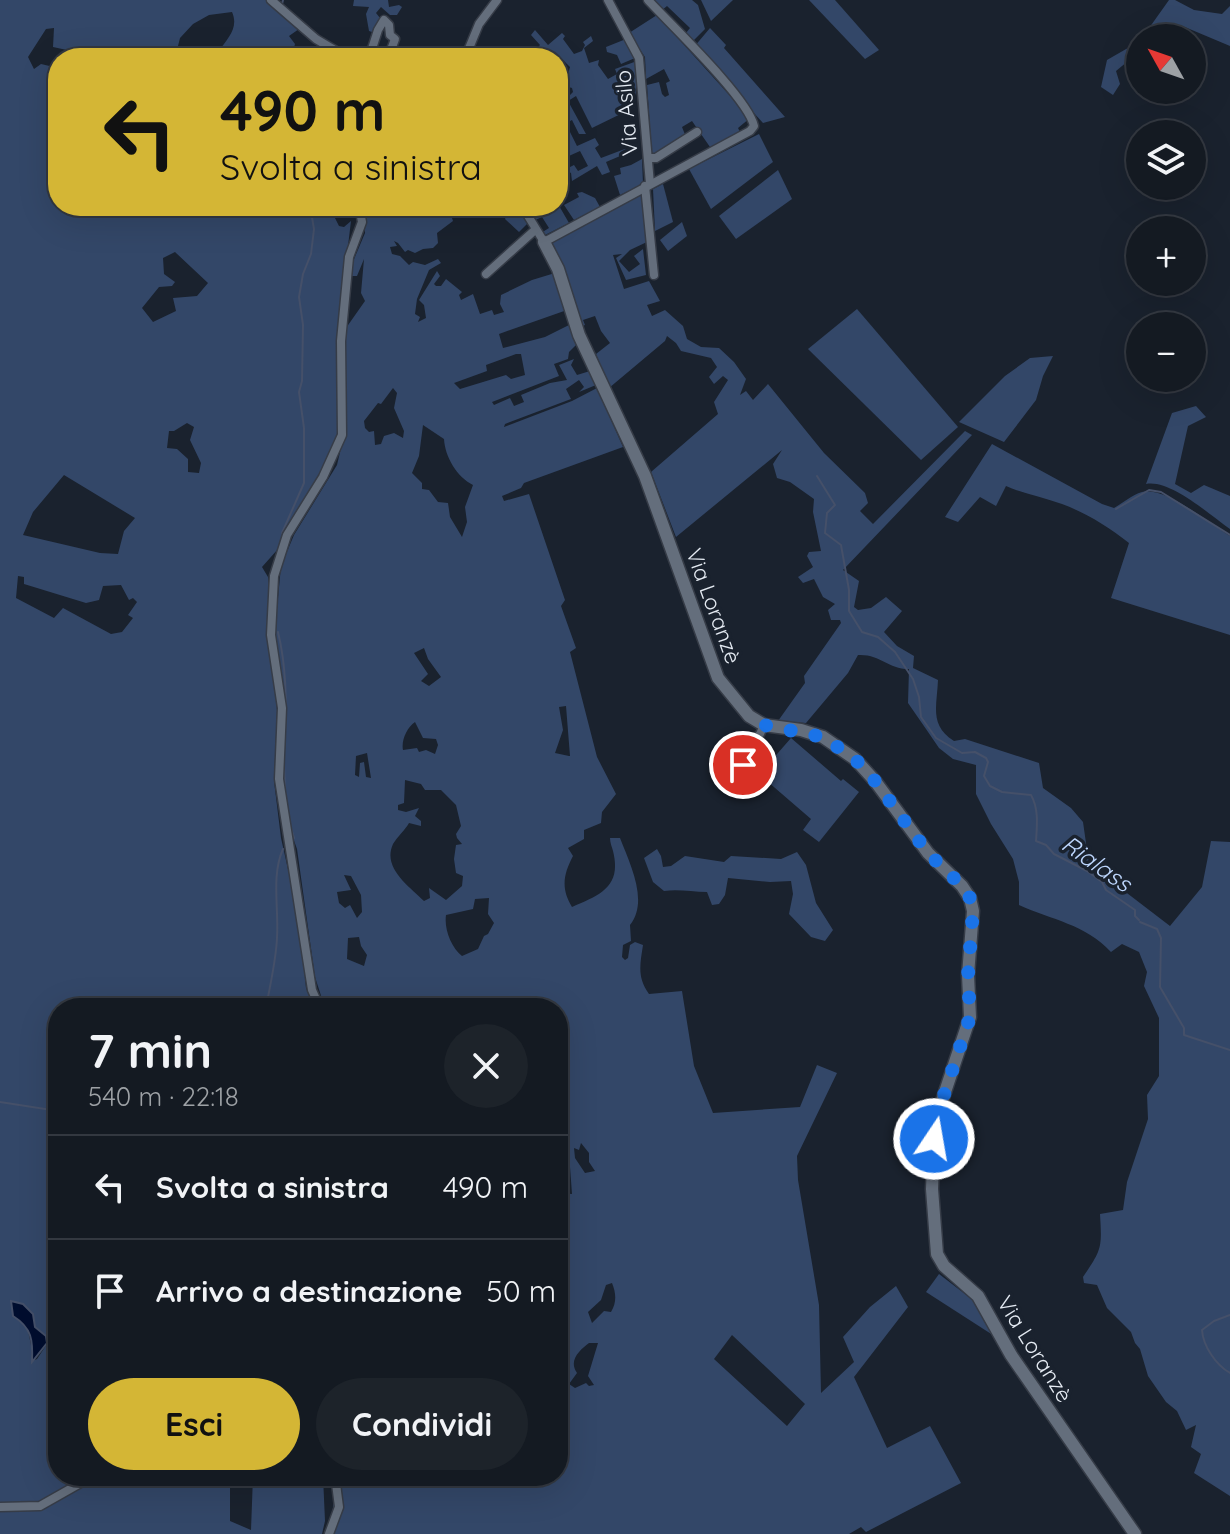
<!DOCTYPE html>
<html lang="it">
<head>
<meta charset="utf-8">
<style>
  body { margin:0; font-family:Quicksand,sans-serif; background:#1d232a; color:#f1f3f6; height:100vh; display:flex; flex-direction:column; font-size:30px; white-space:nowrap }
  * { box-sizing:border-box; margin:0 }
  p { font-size:26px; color:#9da1a5 }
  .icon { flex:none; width:44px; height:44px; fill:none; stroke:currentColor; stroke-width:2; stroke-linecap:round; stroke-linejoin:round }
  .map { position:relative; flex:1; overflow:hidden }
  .details { position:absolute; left:48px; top:998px; width:520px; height:488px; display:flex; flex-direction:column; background:#141a22; border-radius:32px; box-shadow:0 8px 32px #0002,0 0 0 2px #333840 }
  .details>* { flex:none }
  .hud { position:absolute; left:48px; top:48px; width:520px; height:168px; border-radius:32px; box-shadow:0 8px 32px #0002,0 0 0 2px #333840; background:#d4b635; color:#111; overflow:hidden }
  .needle { width:52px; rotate:310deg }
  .buttons { position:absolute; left:1126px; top:24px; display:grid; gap:16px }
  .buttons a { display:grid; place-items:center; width:80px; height:80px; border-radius:50%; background:#141a22; box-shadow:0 8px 32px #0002,0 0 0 2px #333840; font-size:40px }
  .pin { position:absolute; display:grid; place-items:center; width:68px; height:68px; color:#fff; margin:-34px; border:4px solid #fff; border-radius:50%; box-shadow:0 2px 8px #0007 }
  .me { position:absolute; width:88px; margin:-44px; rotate:12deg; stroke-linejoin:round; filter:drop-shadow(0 0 6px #0008) }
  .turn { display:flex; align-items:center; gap:28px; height:168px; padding:0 40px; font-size:36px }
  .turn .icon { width:104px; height:104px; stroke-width:2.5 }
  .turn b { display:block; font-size:56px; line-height:68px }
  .round { display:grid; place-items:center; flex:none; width:84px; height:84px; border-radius:42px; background:#1d232a }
  .head { display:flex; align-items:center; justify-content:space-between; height:136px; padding:0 40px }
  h1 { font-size:48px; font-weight:800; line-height:60px }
  .cta { display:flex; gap:16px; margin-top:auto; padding:16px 40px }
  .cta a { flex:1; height:92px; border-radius:48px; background:#d4b635; color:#111; font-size:32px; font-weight:800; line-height:92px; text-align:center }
  .cta a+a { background:#1d232a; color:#f1f3f6 }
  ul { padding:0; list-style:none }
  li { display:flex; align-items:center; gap:24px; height:104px; padding:0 40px; border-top:2px solid #333840 }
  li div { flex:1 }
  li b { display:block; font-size:30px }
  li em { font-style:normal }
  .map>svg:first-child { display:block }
  .green { fill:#334768; fill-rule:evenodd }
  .water { fill:#000d2e; stroke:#455069; stroke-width:2 }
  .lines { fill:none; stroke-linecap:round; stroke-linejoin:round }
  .stream { stroke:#455069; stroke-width:2 }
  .street-casing { stroke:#363c47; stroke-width:11 }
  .secondary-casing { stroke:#363c47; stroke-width:15 }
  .street { stroke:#646e7c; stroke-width:8 }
  .secondary { stroke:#646e7c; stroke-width:12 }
  .route { stroke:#1a73e8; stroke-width:14; stroke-dasharray:0 25.2 }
  .labels { text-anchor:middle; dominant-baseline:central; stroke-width:7; stroke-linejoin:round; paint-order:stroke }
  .street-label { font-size:22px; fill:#e5ebf3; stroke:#1a222e }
  .water-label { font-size:24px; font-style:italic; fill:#bdd6fd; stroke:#1a222e }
</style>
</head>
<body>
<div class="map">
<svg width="1230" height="1534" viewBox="0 0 1230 1534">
  <rect width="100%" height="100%" fill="#1a222e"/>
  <g class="green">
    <path d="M0 0H268L299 29 289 36 295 44 293 51 298 58H221L218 52C228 38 239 28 232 12L209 15 193 24 180 38 177 50 167 58H86L76 52 53 47 54 28 46 29 28 57 34 69 41 64 58 68V147L54 149 58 155V206H177L179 208 181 206H207L210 212 231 215 241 210V206H334L333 214 339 226 344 227 351 221 336 346 339 428 333 449 278 549 262 567 268 577 270 593 277 711 274 781 281 838 300 923 306 988 314 1008H58V1476H230V1521L251 1530 253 1476H323L325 1521 322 1534H0ZM175 252 208 283 197 296 173 298 176 311 153 322 142 308 159 287 172 286 175 282 164 274 163 258ZM187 423 194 427 190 440 201 463 199 473 188 472V459L177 449 167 448 169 431H174ZM64 475 135 518 124 531 118 554 100 553 23 535 33 512ZM18 576 24 577V584L86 603 99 600 103 586 121 585 129 600 133 598 137 602 128 615 133 618 122 632 111 634 63 608 54 618 16 598ZM23 1304 33 1313 35 1327 47 1344 37 1359 32 1361C33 1340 24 1324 23 1304Z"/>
    <polygon points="354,0 388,0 389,7 399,5 402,7 397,15 390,15 381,7 376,13 380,18 375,33 369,31 366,14 369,7 353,6"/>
    <polygon points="652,0 692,0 698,5 705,29 693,41 686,33 690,28 667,6 661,11"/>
    <polygon points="701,0 733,0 711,21"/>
    <polygon points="809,0 835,0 879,50 865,59"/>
    <polygon points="1169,0 1175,0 1194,10 1222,14 1230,6 1230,46 1180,25 1160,38 1142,38"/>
    <polygon points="657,15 750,118 738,128 740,132 710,147 692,121 682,127 686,137 652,156 647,85 659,82 662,94 665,97 669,95 666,83 670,81 664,69 646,79 645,57 629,33"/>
    <polygon points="710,28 726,45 724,48 785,117 763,123 694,47"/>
    <polygon points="535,30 548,45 562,33 565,36 563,39 574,54 582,51 585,45 583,42 591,36 593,41 584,48 589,63 599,60 598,65 608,79 617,74 615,69 637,61 635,107 592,128 576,96 568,101 586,134 579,134 572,120 558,127 558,108 564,104 563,102 573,92 572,88 565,86 570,67 559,56 541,58 535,51 540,45 531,35"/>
    <polygon points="626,39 635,58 621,64 617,55 607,52 606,47"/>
    <polygon points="1140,41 1140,51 1116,71 1120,84 1113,95 1101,87 1107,60"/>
    <polygon points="570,132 577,146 595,138 599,145 595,148 601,158 638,144 639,148 606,162 610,172 602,175 597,166 572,181 571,173 567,171 564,173 568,181 558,187 558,168 561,166 564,170 574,165 578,171 588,166 580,151 560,160 558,148 564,145 558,137"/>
    <polygon points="759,134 773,162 711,209 689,169"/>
    <polygon points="642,159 643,184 620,195 614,176 621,174 620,168 631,165"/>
    <polygon points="778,170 792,199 736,239 719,216"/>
    <polygon points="663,184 673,222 655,231 653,189"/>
    <polygon points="582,192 595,198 600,207 574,220 564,205 579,197 577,193"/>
    <path d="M641 195 649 241 630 250 619 261 629 272 640 264 634 256 643 249 646 275 626 280 616 258 622 254 613 255 624 289 649 281 660 301 647 305 652 316 665 310 683 326 687 339 701 347 719 348 734 362 746 379 740 395 746 391 753 400 768 384 824 453 865 493 868 503 860 511 873 524 965 431 972 435 843 570 859 581 854 607 858 610 871 608 886 597 902 611 884 632 897 646 914 656 913 668 938 680C937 706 929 725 954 741L965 739 1039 763 1043 788 1071 808 1083 822 1089 864 1170 926 1202 887 1211 841 1230 842V1496L1194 1473 1201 1454 1191 1447 1196 1425 1186 1430 1177 1411 1166 1402 1148 1376 1140 1349 1135 1343 1131 1332 1107 1308 1097 1285 1084 1283 1083 1277C1102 1249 1102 1248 1100 1214L1123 1210 1127 1182 1148 1119 1147 1095 1159 1076V1018L1144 986 1147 972 1139 952 1122 944 1111 952C1085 924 1052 920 1019 905V882L1013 859 991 824 976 794V765L953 759 939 748 926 729 908 703 909 669C887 669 881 654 858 655L848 673 806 723 778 721 805 683 804 676 841 623 840 620H831L828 610 835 604 823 597 814 579 803 583 798 577 813 567 807 556 809 552 821 551 813 512 814 499 790 482 777 478 773 464 782 450 676 537 651 472 718 414 714 402 728 380 723 376 714 384 709 377 717 367 711 358 681 351 676 343 667 336 665 341 609 388 596 354 610 343 601 331 595 316 583 320 585 325 580 327 547 243Z"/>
    <polygon points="558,204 569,223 543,236 541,233 549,228 542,217 533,221 527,212 539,206 558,206"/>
    <path d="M363 206H447L445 214 448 215 451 206H454L451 215 453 221 437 233 438 243 433 248 423 249 415 253 408 250 405 252 398 243 394 241 397 246 390 247 392 254 400 256 409 265 413 262 425 265 438 259 441 263 429 270 417 299 415 314 420 317 418 322 426 318 424 305 419 300 437 271 440 276 434 284 436 286H441L446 279 462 292 459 295 461 300 473 294 480 314 492 310 494 315 504 312 500 304 501 295 532 280 555 273 567 310 499 334 503 348 545 337 569 325 577 344 569 352 568 359 554 364 559 376 492 402 494 405 510 398 514 406 524 402 521 395 550 383 567 380 559 365 574 359 571 365 577 375 590 371 596 385 579 392 584 387 579 380 566 389 571 399 505 424 504 427 572 401 597 388 623 447 524 483 521 488 502 496 504 501 529 494 565 600 561 606 576 648 570 652 597 757 616 794 602 812 601 823 584 830V839L568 848 573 856C563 875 561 889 572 907 600 895 622 887 613 851 612 847 610 843 610 838H620C630 864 649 901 630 925L631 941 623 945 622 957 625 960 628 958 630 945 635 942 643 945C640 965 637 977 649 994L682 991 694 1066 713 1113 800 1107 817 1065 837 1073 797 1156 798 1180 819 1305 821 1393 854 1362 843 1337 870 1307 896 1286 908 1307 854 1377 887 1448 930 1426 961 1483 866 1532 861 1527 849 1534H332L334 1476H514L520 1480 523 1476H558V1193L572 1194 568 1140 561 1141 558 1137V1008H325L315 977 297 849 285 815 281 780 284 705 274 641 281 566 294 535 337 465 345 431 343 365 346 328 365 301 361 293 364 259 357 276H351L352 264 365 233ZM516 354H521L525 375 511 379 506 375 460 389 454 383 487 371 486 365ZM393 388 397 393 394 408 404 431 403 438 394 433 384 436 381 444 375 445 374 431 369 432 365 428 364 421 378 403 381 404ZM423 425 444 439C445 457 457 477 473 485L465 507 467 522 462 537 450 517 448 503 438 502 429 490 422 489V483L412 473 419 456ZM424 648 428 659 441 677 429 686 421 681 428 674 414 653ZM566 706 570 756H569L555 753 563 730 559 707ZM415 722 423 738 436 739 438 745 435 754 426 750 419 752 417 748 403 750C401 741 407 727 415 722ZM367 753 371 778 366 777 364 762 360 763 359 777 355 775 356 756ZM405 780 421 784 425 790H441L456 805 461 826 456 834 457 838 462 844 456 845 454 859 456 873 463 876 462 886 446 900 429 888 430 898 424 901C409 886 382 868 393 844 397 837 405 830 409 823L421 826V821L415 816 419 808 406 812 398 810V805L404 803ZM344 875 351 876 361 895 362 912 357 918 350 905 345 908 339 903 337 892 351 890ZM489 898 488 914 494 923 488 934 484 936 478 949 462 956C451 947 444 929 446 915L473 909 475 899ZM359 937 361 946 367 955 364 966 347 959 348 938ZM581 1143 589 1153V1162L595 1171 585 1173 575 1158 574 1148 579 1150ZM612 1283C616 1293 617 1302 611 1312L604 1311 592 1323 588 1312 601 1300 606 1285ZM732 1335 805 1404 787 1426 714 1359ZM589 1343H598L588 1376 594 1385 589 1386 586 1383 575 1388 569 1384 577 1373C568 1360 580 1350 589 1343Z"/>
    <polygon points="510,206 520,206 528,223 519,232 505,219"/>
    <polygon points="682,222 687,236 668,251 660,240"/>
    <polygon points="857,309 958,427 921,460 808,349"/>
    <polygon points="1053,356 1043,376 1036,400 1004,442 959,422 1005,376 1030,358"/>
    <path d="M1196 406 1206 417 1188 426 1175 484 1191 493 1204 485 1230 496V529C1210 515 1170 479 1146 484L1172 413Z"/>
    <path d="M992 444 1102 504 1114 508C1123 503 1132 495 1142 492 1165 486 1210 524 1230 536V635L1111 598 1129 543C1109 527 1086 513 1062 504 1043 497 1024 494 1006 486L996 506 980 497 958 522 945 517Z"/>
    <polygon points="791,738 841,781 843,779 859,792 819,842 803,830 811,819 760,775 757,777"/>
    <path d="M657 849 661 856 663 867 671 866 685 856 724 862 731 856 781 859 797 852 806 865 816 903 833 930 825 941 811 937 789 914 793 894 791 881 770 882 728 878 725 895 719 904 712 905 707 892C692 892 679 889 664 891L653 882 644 858Z"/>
    <polygon points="939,1274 978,1304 999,1339 926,1292"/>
  </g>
  <path class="water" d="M11 1301 23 1304 33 1314 35 1327 46 1336 47 1343 32 1362C33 1340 32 1328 13 1316Z"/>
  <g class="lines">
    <g class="stream">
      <polyline points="282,4 283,0"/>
      <polyline points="319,58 324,53"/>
      <path d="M817 476 835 505 827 513 825 533 841 545 849 590V611L862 632 878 637 895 652 913 679 919 697 921 717 936 738 962 753 975 752 986 758 988 762 984 776 990 786 1002 792 1031 795C1039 809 1037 826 1036 841L1046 845 1054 854 1087 871 1102 882 1106 890 1135 910V916L1139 920"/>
      <polyline points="1116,509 1149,490 1161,492 1230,535"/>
      <polyline points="284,536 282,533 304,483 304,428 299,392 302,381 303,325 299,297 303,274 311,254 314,229 310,206"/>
      <path d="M278 632C287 669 287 709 284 746"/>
      <polyline points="284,765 285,790"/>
      <polyline points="291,828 294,838"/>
      <polyline points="1140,922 1157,929 1161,938 1160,987 1184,1028 1184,1035 1230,1050"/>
      <path d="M266 1008C270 985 276 961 277 938 279 908 271 876 283 849"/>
      <polyline points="0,1102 58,1111"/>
      <path d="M1230 1315 1214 1321 1202 1330C1203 1346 1216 1365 1230 1373"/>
    </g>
    <g class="street-casing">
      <g id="street">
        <polyline points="271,0 316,39 348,58"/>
        <polyline points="608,0 639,58 650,184"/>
        <polyline points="369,58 378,30 384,20 389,25 390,35 395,39 388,58"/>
        <polyline points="465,58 479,24 497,0"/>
        <polyline points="648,158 656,158 697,132"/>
        <polyline points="645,186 654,275"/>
        <path d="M522 206 544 242 750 131 754 126C748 98 671 25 648 0"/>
        <polyline points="486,274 535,230"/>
        <polyline points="748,782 742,752 760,734 764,725"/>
        <polyline points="320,1008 312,990 279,779 282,708 271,635 274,576 287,535 323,477 342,435 341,341 349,257 362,222 359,206"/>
        <polyline points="0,1507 40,1506 93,1476"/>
        <polyline points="329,1534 339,1507 335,1476"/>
      </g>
    </g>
    <g class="secondary-casing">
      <polyline id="secondary" points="544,242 558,269 579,335 645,476 718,678 749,716 764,725 801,730 823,737 855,759 875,781 928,853 962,886 970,898 973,911 968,975 970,1017 940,1107 934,1139 932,1189 937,1254 944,1266 978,1296 1011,1355 1135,1534"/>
    </g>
    <use href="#street" class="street"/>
    <use href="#secondary" class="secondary"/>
  </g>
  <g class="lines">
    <polyline class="route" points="743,765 742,752 760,734 764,725 823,737 855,759 875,781 928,853 962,886 970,898 973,911 968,975 970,1017 940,1107 934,1139"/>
  </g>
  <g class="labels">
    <g class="street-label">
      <text transform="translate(626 113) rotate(-95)">Via Asilo</text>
      <text transform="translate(714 606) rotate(70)">Via Loranzè</text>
      <text transform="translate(1035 1349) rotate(58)">Via Loranzè</text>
    </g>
    <g class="water-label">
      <text transform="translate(1097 863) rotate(35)">Rialass</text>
    </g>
  </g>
</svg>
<div class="buttons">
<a><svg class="needle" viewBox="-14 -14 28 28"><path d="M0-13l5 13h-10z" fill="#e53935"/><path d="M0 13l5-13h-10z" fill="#9da1a5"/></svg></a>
<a><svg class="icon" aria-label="layers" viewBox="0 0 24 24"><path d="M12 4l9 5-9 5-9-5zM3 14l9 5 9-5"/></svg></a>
<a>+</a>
<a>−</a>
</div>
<div class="pin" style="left:743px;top:765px;background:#d93025"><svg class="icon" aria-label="arrive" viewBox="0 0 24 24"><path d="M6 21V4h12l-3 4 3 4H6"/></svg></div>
<svg class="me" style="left:934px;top:1139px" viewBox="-20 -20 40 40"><circle r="17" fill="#1a73e8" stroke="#fff" stroke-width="3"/><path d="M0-11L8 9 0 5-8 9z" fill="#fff"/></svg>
<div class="hud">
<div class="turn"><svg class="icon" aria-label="left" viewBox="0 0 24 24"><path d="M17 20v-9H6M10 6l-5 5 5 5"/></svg><div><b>490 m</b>Svolta a sinistra</div></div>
</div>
<section class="details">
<div class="head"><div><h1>7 min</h1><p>540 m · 22:18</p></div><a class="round"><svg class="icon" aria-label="close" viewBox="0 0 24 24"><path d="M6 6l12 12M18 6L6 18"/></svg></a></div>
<ul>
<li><svg class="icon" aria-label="left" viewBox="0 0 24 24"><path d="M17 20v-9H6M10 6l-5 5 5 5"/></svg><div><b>Svolta a sinistra</b></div><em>490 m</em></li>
<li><svg class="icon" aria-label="arrive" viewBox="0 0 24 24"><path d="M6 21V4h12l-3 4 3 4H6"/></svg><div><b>Arrivo a destinazione</b></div><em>50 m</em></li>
</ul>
<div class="cta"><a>Esci</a><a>Condividi</a></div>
</section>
</div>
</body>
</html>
